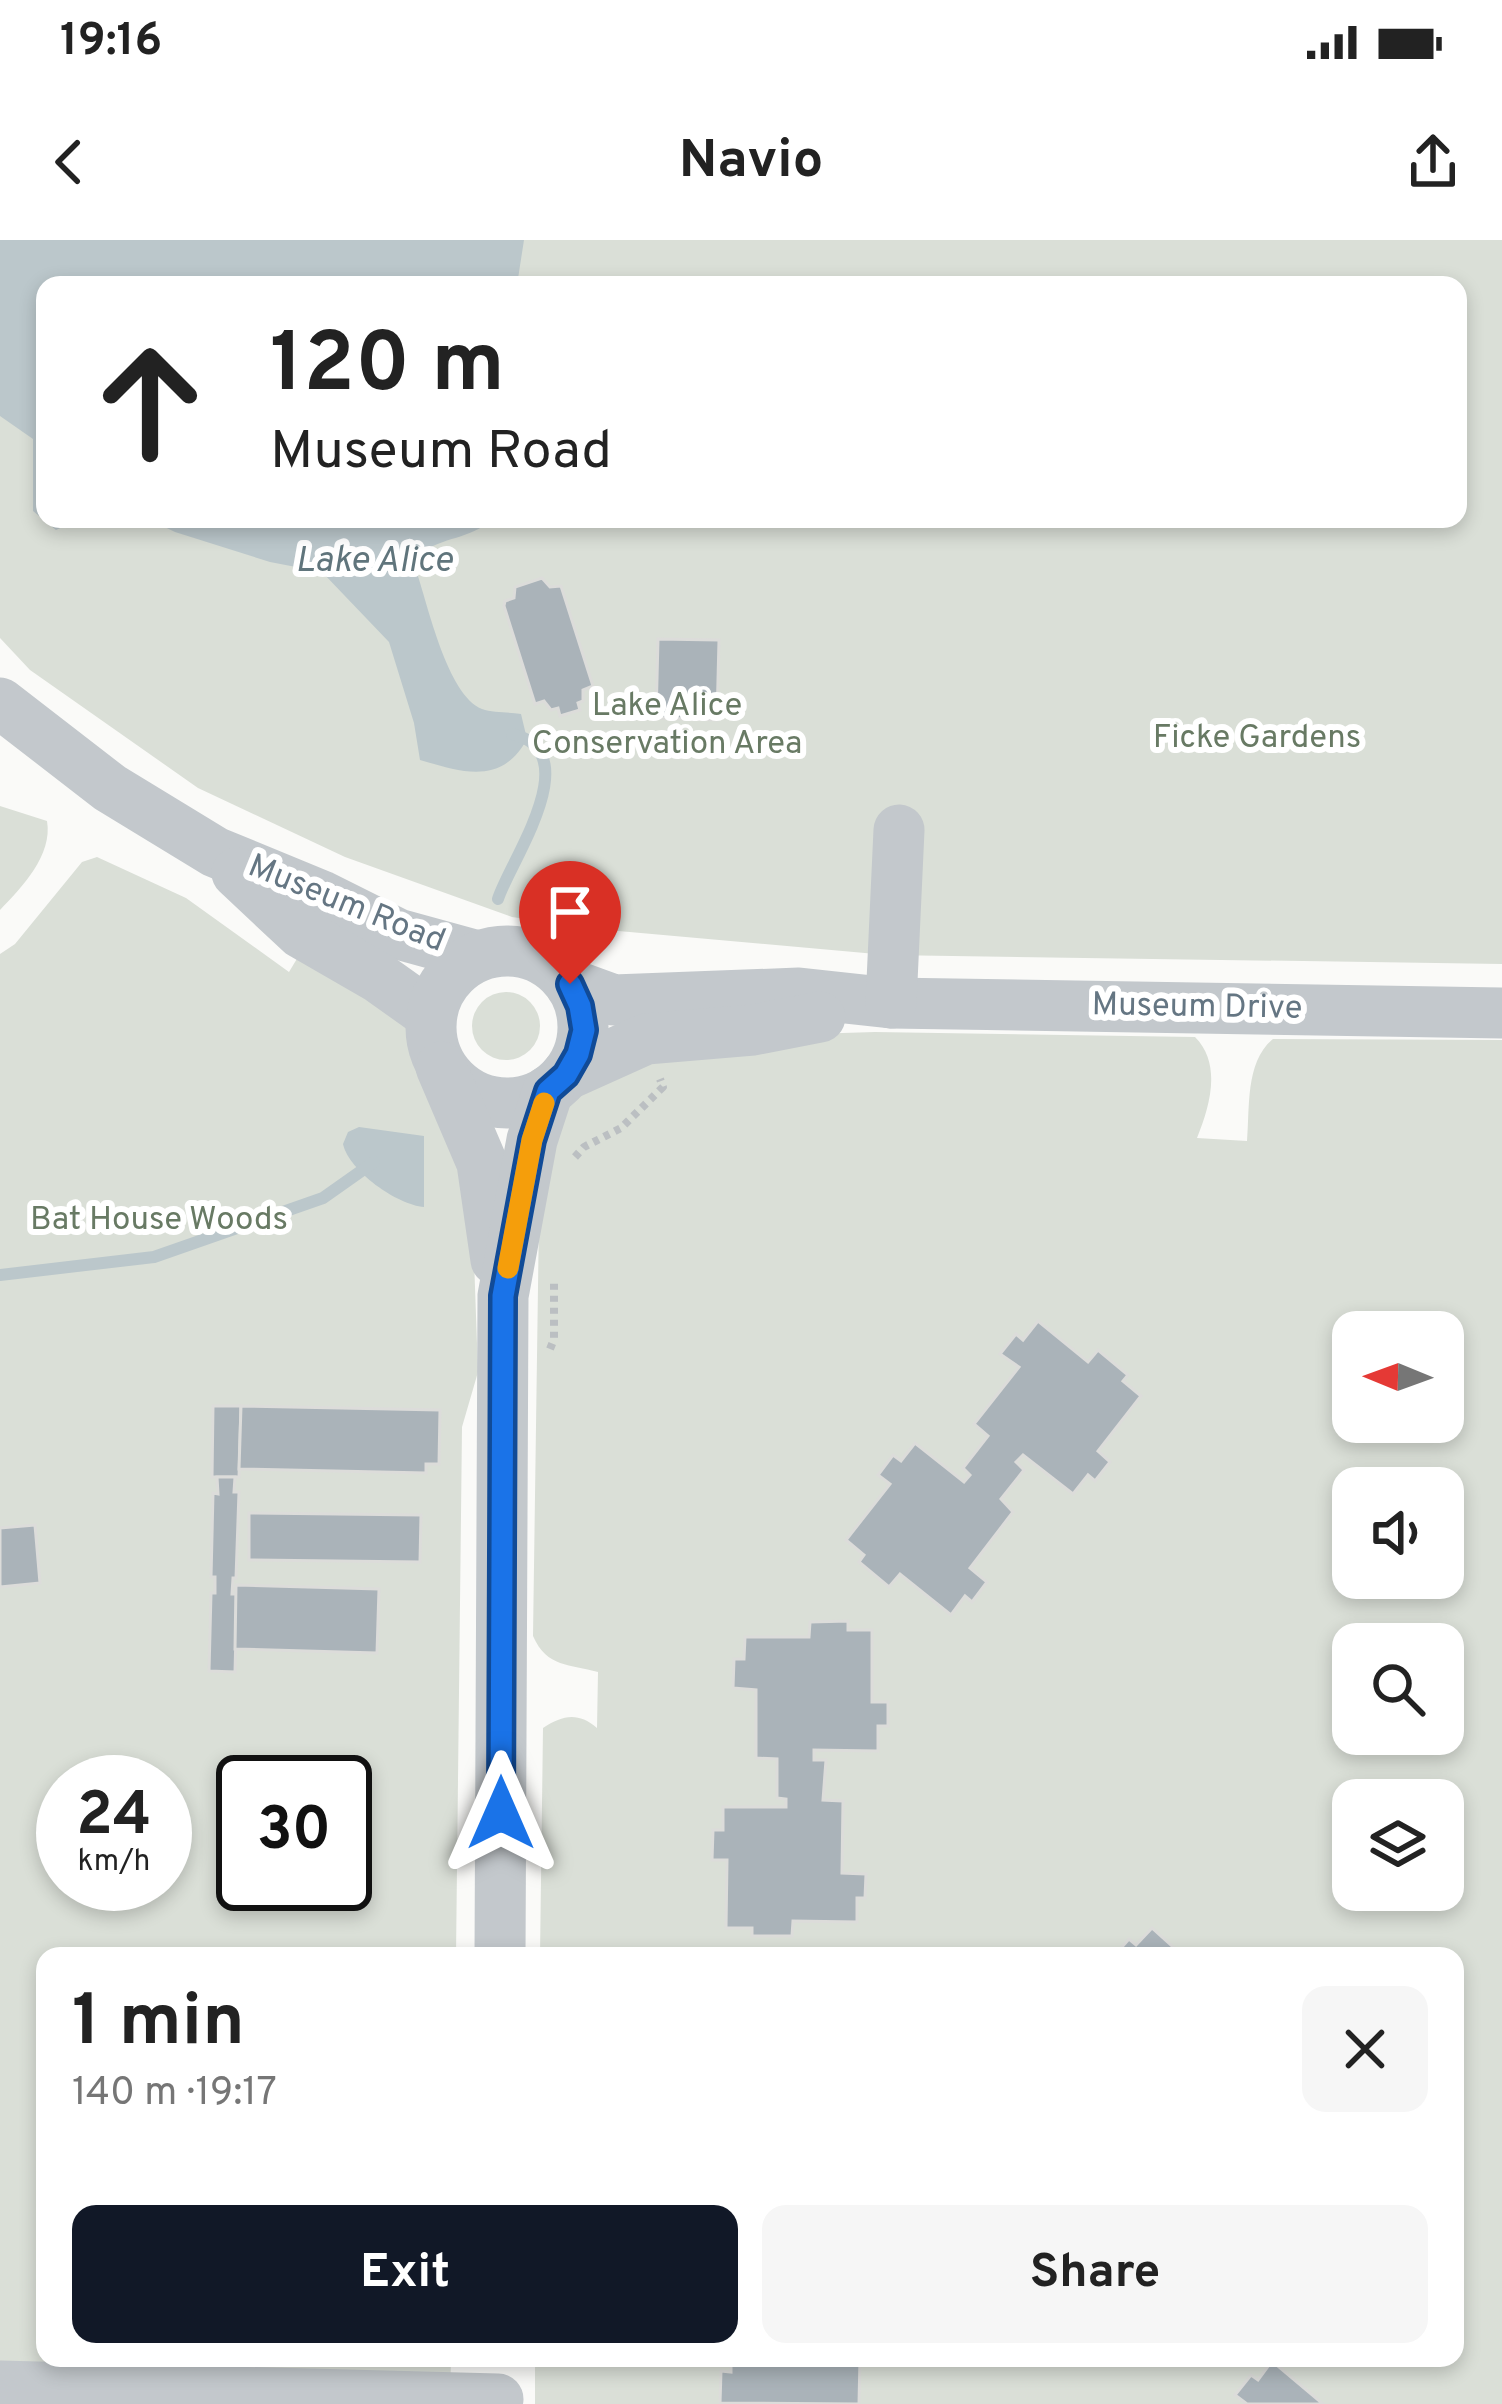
<!DOCTYPE html>
<html lang="en">
<head>
<meta charset="utf-8">
<style>
  body { margin:0; font-family:Overpass,sans-serif; background:#f6f6f6; color:#222; height:100vh; display:flex; flex-direction:column; font-size:45px; white-space:nowrap }
  * { box-sizing:border-box; margin:0 }
  p { font-size:39px; color:#767676 }
  .icon { flex:none; width:66px; height:66px; fill:none; stroke:currentColor; stroke-width:2; stroke-linecap:round; stroke-linejoin:round }
  .map { position:relative; flex:1; overflow:hidden }
  .sheet { position:absolute; left:36px; top:1707px; width:1428px; height:420px; display:flex; flex-direction:column; background:#fff; border-radius:24px; box-shadow:0 6px 18px #0003 }
  .sheet>* { flex:none }
  .banner { position:absolute; left:36px; top:36px; width:1431px; height:252px; border-radius:24px; box-shadow:0 6px 18px #0003; background:#fff; color:#222; overflow:hidden }
  .needle { width:78px; rotate:271deg }
  .controls { position:absolute; left:1332px; top:1071px; display:grid; gap:24px }
  .controls a { display:grid; place-items:center; width:132px; height:132px; border-radius:24px; background:#fff; box-shadow:0 6px 18px #0003; font-size:60px }
  .speed { position:absolute; left:36px; top:1515px; display:flex; gap:24px; font-size:60px; font-weight:700; text-align:center }
  .speed>* { display:grid; place-content:center; width:156px; height:156px; border-radius:50%; background:#fff; box-shadow:0 6px 18px #0003; line-height:1 }
  .speed small { font-size:30px; font-weight:400 }
  .speed .limit { border:6px solid #111; border-radius:18px; background:#fff; color:#111 }
  .pin { position:absolute; display:grid; place-items:center; width:102px; height:102px; color:#fff; margin:-123px -51px; border-radius:50% 50% 50% 0; rotate:-45deg; box-shadow:0 0 12px #0007 }
  .pin .icon { rotate:45deg }
  .me { position:absolute; width:132px; margin:-66px; rotate:0deg; stroke-linejoin:round; filter:drop-shadow(0 0 9px #0008) }
  .turn { display:flex; align-items:center; gap:42px; height:252px; padding:0 36px; font-size:54px }
  .turn .icon { width:156px; height:156px; stroke-width:2.5 }
  .turn b { display:block; font-size:84px; line-height:102px }
  .round { display:grid; place-items:center; flex:none; width:126px; height:126px; border-radius:24px; background:#f6f6f6 }
  .summary { display:flex; align-items:center; justify-content:space-between; height:204px; padding:0 36px }
  h1 { font-size:72px; font-weight:700; line-height:90px }
  .button { display:flex; gap:24px; margin-top:auto; padding:24px 36px }
  .button a { flex:1; height:138px; border-radius:24px; background:#111827; color:#fff; font-size:48px; font-weight:700; line-height:138px; text-align:center }
  .button a+a { background:#f6f6f6; color:#222 }
  .status { display:flex; justify-content:space-between; align-items:center; height:84px; padding:0 60px; background:#fff; direction:ltr }
  .status svg { height:33px; fill:currentColor }
  header { display:flex; justify-content:space-between; align-items:center; height:156px; padding:0 36px; background:#fff; font-size:54px; font-weight:700 }
  .map>svg:first-child { display:block }
  .green { fill:#dadfd7; fill-rule:evenodd }
  .water { fill:#bbc7cb }
  .lines { fill:none; stroke-linecap:round; stroke-linejoin:round }
  .stream { stroke:#bbc7cb; stroke-width:12 }
  .building { fill:#aab3b9; stroke:#dcdcda; stroke-width:3 }
  .path { stroke:#bbbfc2; stroke-width:8; stroke-dasharray:6 6; stroke-linecap:butt }
  .minor { stroke:#c3c8cc; stroke-width:51 }
  .route-casing { stroke:#114b97; stroke-width:30 }
  .route { stroke:#1a73e8; stroke-width:21 }
  .slow { stroke:#f59e0b; stroke-width:21 }
  .labels { text-anchor:middle; dominant-baseline:central; stroke-width:12; stroke-linejoin:round; paint-order:stroke }
  .park-label { font-size:33px; fill:#687a64; stroke:#fff }
  .street-label { font-size:33px; fill:#657683; stroke:#fff }
  .water-label { font-size:36px; font-style:italic; fill:#60757c; stroke:#fff }
</style>
</head>
<body>
<div class="status"><b>19:16</b><svg viewBox="0 0 49 12"><path d="M0 12V9h3v3zM5 12V6h3v6zM10 12V3h3v9zM15 12V0h3v12zM26 1h20v11H26zM47 4h2v5h-2z"/></svg></div>
<header><svg class="icon" aria-label="back" viewBox="0 0 24 24"><path d="M15 5l-7 7 7 7"/></svg>Navio<svg class="icon" aria-label="share" viewBox="0 0 24 24"><path d="M12 15V3M7 8l5-5 5 5M5 13v7h14v-7"/></svg></header>
<div class="map">
<svg width="1502" height="2164" viewBox="0 0 1502 2164">
  <rect width="100%" height="100%" fill="#fafaf8"/>
  <g class="green">
    <path d="M0 0H1502V724L887 715 596 689 512 677 345 617 198 548 30 430 0 398ZM45 45H1458V279H45Z"/>
    <path d="M0 566 47 581C53 615 22 647 0 670Z"/>
    <path d="M97 617 186 658 289 732 304 707 409 783 472 962 478 1132 462 1187 456 1716H45V2118H451L450 2164H0V714L15 704 82 622ZM63 1542H165V1644H63ZM243 1542H345V1644H243Z"/>
    <circle cx="506" cy="786" r="34"/>
    <path d="M875 792 1195 797C1222 824 1210 866 1197 898L1247 901C1250 868 1245 822 1273 799L1502 800V2164H535V2118H1455V1716H540L543 1488C563 1475 578 1472 597 1488L598 1432C570 1424 547 1428 533 1396L540 907 560 862 618 821 810 794ZM1353 1092H1443V1182H1353ZM1353 1248H1443V1338H1353ZM1353 1404H1443V1494H1353ZM1353 1560H1443V1650H1353Z"/>
  </g>
  <g class="water">
    <polygon points="0,0 524,0 517,45 45,45 45,279 80,279 56,290 33,271 33,199 0,176"/>
    <path d="M148 279H493C469 300 444 296 419 314L416 330C428 365 447 455 482 469 493 473 509 472 521 474L527 499C502 546 461 532 420 520L414 483 389 402 322 332 270 322 175 292Z"/>
    <path d="M359 887 424 896V967C397 965 349 931 343 904L348 892Z"/>
  </g>
  <g class="lines">
    <g class="stream">
      <path d="M498 659C510 621 589 512 512 494"/>
      <polyline points="0,1035 154,1017 323,958 374,922"/>
    </g>
  </g>
  <g class="building">
    <polygon points="542,338 550,347 561,346 593,446 583,450 583,461 578,463 580,470 560,476 558,468 551,470 544,461 535,464 504,366 505,361 514,358 515,347"/>
    <polygon points="658,399 719,400 717,480 656,478"/>
    <polygon points="1038,1081 1088,1122 1098,1110 1128,1135 1123,1141 1141,1156 1098,1211 1110,1222 1095,1241 1088,1235 1073,1254 1023,1215 1016,1222 1024,1230 1001,1259 1013,1272 970,1328 987,1342 972,1362 965,1356 951,1375 900,1334 889,1347 859,1322 864,1315 846,1300 890,1244 878,1235 893,1215 901,1221 915,1203 964,1242 970,1235 963,1228 988,1196 974,1184 1019,1127 1000,1114 1016,1094 1023,1100"/>
    <polygon points="213,1166 241,1166 239,1237 212,1237"/>
    <polygon points="241,1166 440,1170 439,1224 426,1224 426,1233 239,1229"/>
    <polygon points="217,1237 235,1237 234,1252 239,1252 236,1338 233,1338 232,1354 237,1354 235,1432 209,1431 211,1353 215,1353 215,1337 211,1337 213,1253 218,1254"/>
    <polygon points="249,1273 421,1275 420,1322 249,1320"/>
    <polygon points="35,1285 40,1343 0,1347 0,1288"/>
    <polygon points="236,1345 379,1349 377,1413 235,1409"/>
    <polygon points="848,1381 848,1390 872,1390 872,1462 888,1462 888,1486 878,1486 878,1511 814,1510 814,1520 826,1520 823,1560 843,1561 842,1633 866,1634 865,1658 857,1658 857,1682 793,1681 792,1696 752,1696 752,1688 726,1688 727,1620 712,1620 713,1590 723,1590 723,1567 786,1567 786,1559 777,1558 777,1519 756,1518 756,1450 733,1448 734,1419 744,1419 745,1397 809,1397 810,1382"/>
    <polygon points="1152,1688 1183,1716 1114,1716 1129,1699 1136,1705"/>
    <polygon points="731,2118 860,2118 859,2164 720,2163 721,2131 731,2132"/>
    <polygon points="1272,2121 1323,2164 1247,2164 1235,2155 1251,2135 1258,2140"/>
  </g>
  <g class="lines">
    <g class="path">
      <polyline points="575,917 584,907 621,888 663,847 660,839"/>
      <polyline points="550,1109 554,1099 554,1041"/>
    </g>
    <g class="minor">
      <polyline points="0,463 110,548 215,612 322,656 398,694 478,716"/>
      <polyline points="237,633 301,693 379,738 431,775"/>
      <circle cx="507" cy="787" r="76"/>
      <polyline points="570,744 614,760 799,753 891,763 1502,773"/>
      <polyline points="891,763 899,590"/>
      <polyline points="441,827 482,923 496,1020"/>
      <polyline points="566,835 646,799 753,790 820,777"/>
      <polyline points="500,1716 503,1056 532,900 548,851"/>
      <polyline points="0,2146 498,2159"/>
    </g>
  </g>
  <g class="lines">
    <g class="route-casing">
      <polyline id="route" points="501,1573 503,1056 532,900 548,851 566,835 578,814 584,790 580,766 570,744"/>
    </g>
    <use href="#route" class="route"/>
    <polyline class="slow" points="508,1028 532,900 544,863"/>
  </g>
  <g class="labels">
    <g class="park-label">
      <text x="667" y="467">Lake Alice<tspan x="667" dy="38">Conservation Area</tspan></text>
      <text x="1257" y="499">Ficke Gardens</text>
      <text x="159" y="981">Bat House Woods</text>
    </g>
    <g class="street-label">
      <text transform="translate(346 665) rotate(22)">Museum Road</text>
      <text transform="translate(1197 768) rotate(1)">Museum Drive</text>
    </g>
    <g class="water-label">
      <text x="374" y="322">Lake Alice</text>
    </g>
  </g>
</svg>
<div class="controls">
<a><svg class="needle" viewBox="-14 -14 28 28"><path d="M0-13l5 13h-10z" fill="#e53935"/><path d="M0 13l5-13h-10z" fill="#767676"/></svg></a>
<a><svg class="icon" aria-label="sound" viewBox="0 0 24 24"><path d="M4 9h4l5-4v14l-5-4H4zM17 9q2 3 0 6"/></svg></a>
<a><svg class="icon" aria-label="search" viewBox="0 0 24 24"><circle cx="10" cy="10" r="6"/><path d="M15 15l6 6"/></svg></a>
<a><svg class="icon" aria-label="layers" viewBox="0 0 24 24"><path d="M12 4l9 5-9 5-9-5zM3 14l9 5 9-5"/></svg></a>
</div>
<div class="speed"><div>24<small>km/h</small></div><div class="limit">30</div></div>
<div class="pin" style="left:570px;top:744px;background:#d93025"><svg class="icon" aria-label="arrive" viewBox="0 0 24 24"><path d="M6 21V4h12l-3 4 3 4H6"/></svg></div>
<svg class="me" style="left:501px;top:1573px" viewBox="-20 -20 40 40"><path d="M0-17L14 15 0 8-14 15z" fill="#1a73e8" stroke="#fff" stroke-width="4"/></svg>
<div class="banner">
<div class="turn"><svg class="icon" aria-label="ahead" viewBox="0 0 24 24"><path d="M12 20V5M6 11l6-6 6 6"/></svg><div><b>120 m</b>Museum Road</div></div>
</div>
<section class="sheet">
<div class="summary"><div><h1>1 min</h1><p>140 m · 19:17</p></div><a class="round"><svg class="icon" aria-label="close" viewBox="0 0 24 24"><path d="M6 6l12 12M18 6L6 18"/></svg></a></div>
<div class="button"><a>Exit</a><a>Share</a></div>
</section>
</div>
</body>
</html>
